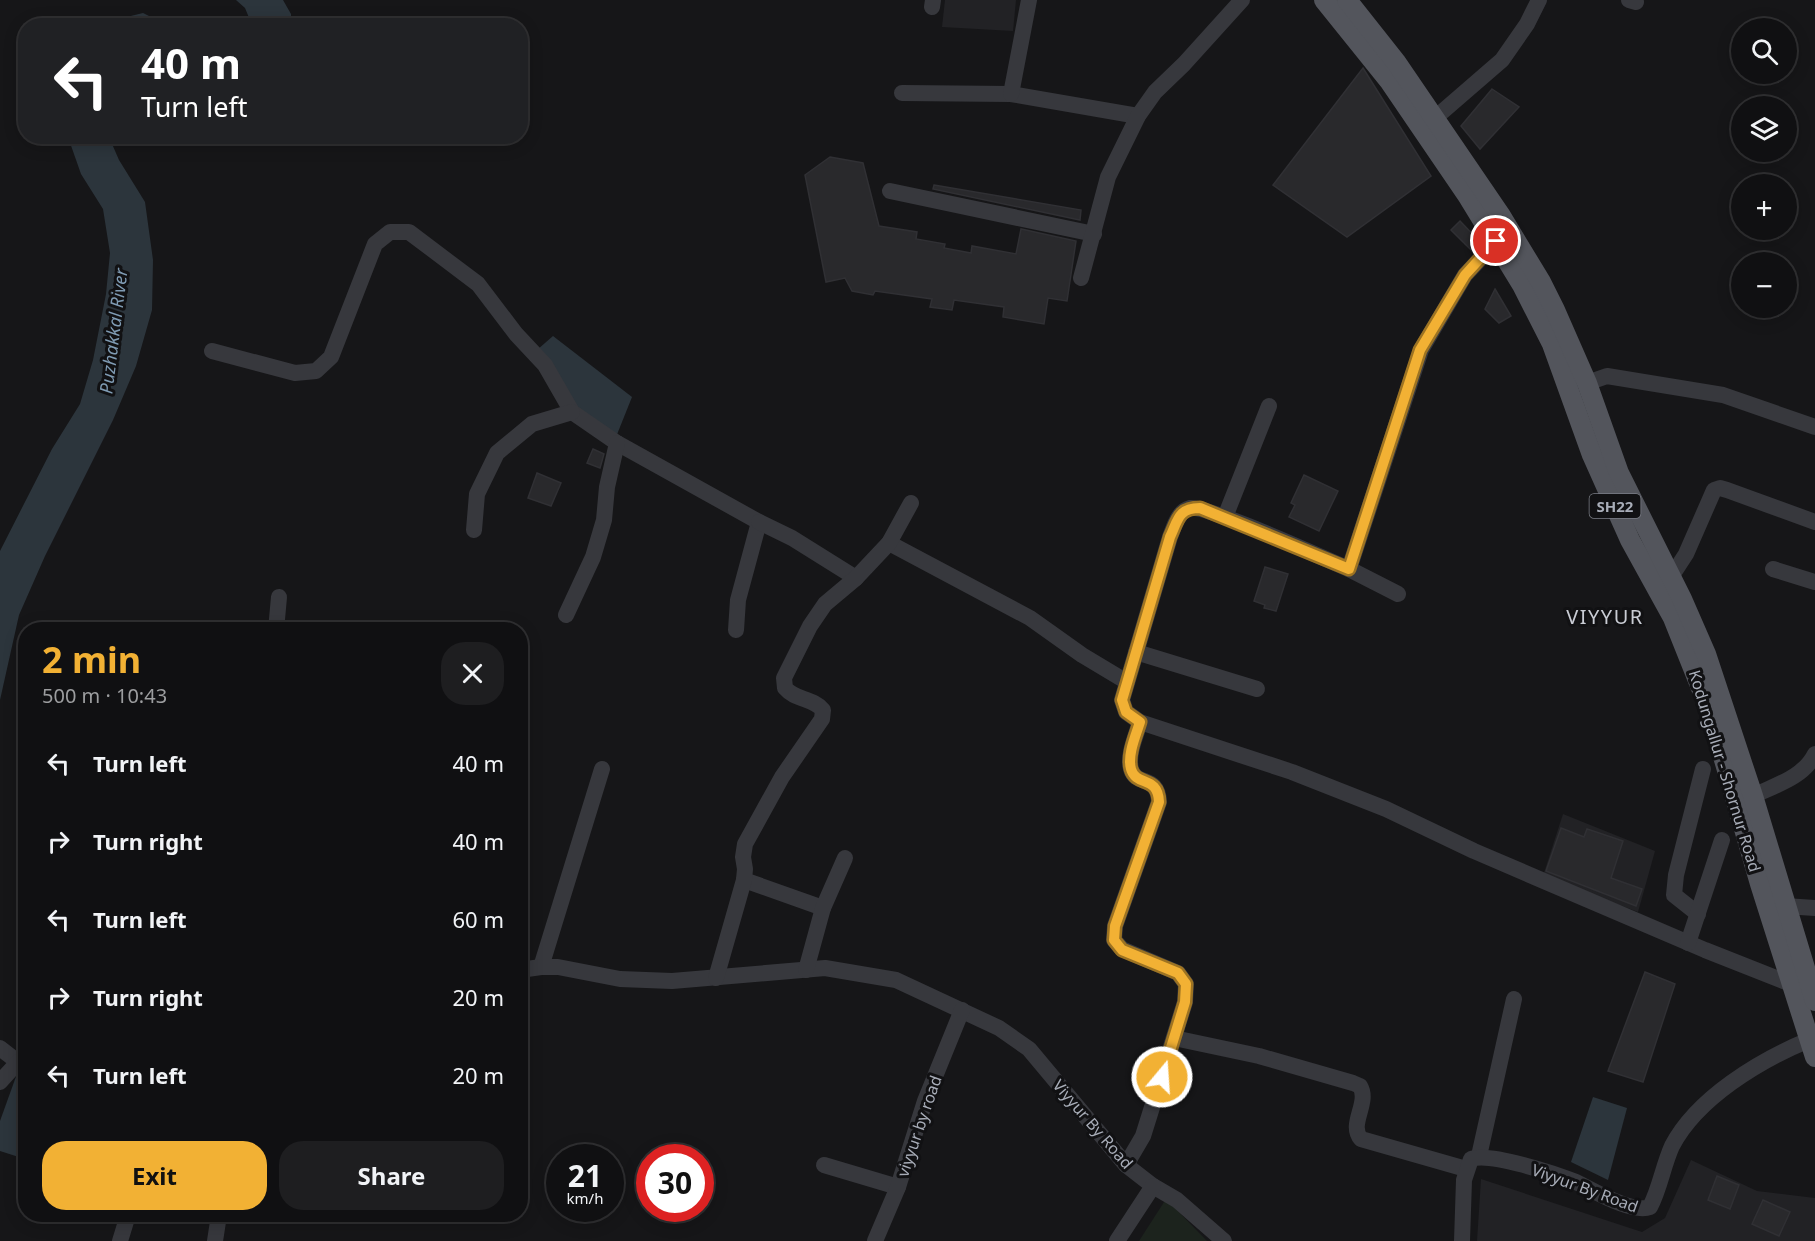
<!DOCTYPE html>
<html lang="en">
<head>
<meta charset="utf-8">
<style>
  body { margin:0; font-family:"Noto Sans",sans-serif; background:#1e1e20; color:#f1f3f6; height:100vh; display:flex; flex-direction:column; font-size:22px; white-space:nowrap }
  * { box-sizing:border-box; margin:0 }
  p { font-size:20px; color:#9c9d9f }
  .icon { flex:none; width:33px; height:33px; fill:none; stroke:currentColor; stroke-width:2; stroke-linecap:round; stroke-linejoin:round }
  .map { position:relative; flex:1; overflow:hidden }
  .drawer { position:absolute; left:18px; top:622px; width:510px; height:600px; display:flex; flex-direction:column; background:#101012; border-radius:24px; box-shadow:0 3px 15px #0003,0 0 0 2px #303032 }
  .drawer>* { flex:none }
  .banner { position:absolute; left:18px; top:18px; width:510px; height:126px; border-radius:24px; box-shadow:0 3px 15px #0003,0 0 0 2px #303032; background:#202124; color:#fff; overflow:hidden }
  .fabs { position:absolute; left:1731px; top:18px; display:grid; gap:12px }
  .fabs a { display:grid; place-items:center; width:66px; height:66px; border-radius:50%; background:#101012; box-shadow:0 3px 15px #0003,0 0 0 2px #303032; font-size:30px }
  .speed { position:absolute; left:546px; top:1144px; display:flex; gap:12px; font-size:30px; font-weight:700; text-align:center }
  .speed>* { display:grid; place-content:center; width:78px; height:78px; border-radius:50%; background:#101012; box-shadow:0 3px 15px #0003,0 0 0 2px #303032; line-height:1 }
  .speed small { font-size:15px; font-weight:400 }
  .speed .limit { border:9px solid #d22; background:#fff; color:#111 }
  .pin { position:absolute; display:grid; place-items:center; width:51px; height:51px; color:#fff; margin:-26px; border:3px solid #fff; border-radius:50%; box-shadow:0 2px 6px #0007 }
  .me { position:absolute; width:66px; margin:-33px; rotate:18deg; stroke-linejoin:round; filter:drop-shadow(0 0 4px #0008) }
  .turn { display:flex; align-items:center; gap:21px; height:126px; padding:0 24px; font-size:27px }
  .turn .icon { width:78px; height:78px; stroke-width:2.5 }
  .turn b { display:block; font-size:42px; line-height:51px }
  .round { display:grid; place-items:center; flex:none; width:63px; height:63px; border-radius:24px; background:#1e1e20 }
  .summary { display:flex; align-items:center; justify-content:space-between; height:102px; padding:0 24px }
  h1 { font-size:36px; font-weight:700; line-height:45px; color:#f2b134 }
  .action { display:flex; gap:12px; margin-top:auto; padding:12px 24px }
  .action a { flex:1; height:69px; border-radius:24px; background:#f2b134; color:#111; font-size:24px; font-weight:700; line-height:69px; text-align:center }
  .action a+a { background:#1e1e20; color:#f1f3f6 }
  ul { padding:0; list-style:none }
  li { display:flex; align-items:center; gap:18px; height:78px; padding:0 24px }
  li div { flex:1 }
  li b { display:block; font-size:22px }
  li em { font-style:normal }
  .map>svg:first-child { display:block }
  .built { fill:#222225 }
  .green { fill:#1c231d }
  .water { fill:#2c353c }
  .building { fill:#29292c; stroke:#303034; stroke-width:1.5 }
  .lines { fill:none; stroke-linecap:round; stroke-linejoin:round }
  .minor { stroke:#37383d; stroke-width:16 }
  .major { stroke:#53555c; stroke-width:20 }
  .route-casing { stroke:#9d7322; stroke-width:15 }
  .route { stroke:#f2b134; stroke-width:10 }
  .labels { text-anchor:middle; dominant-baseline:central; stroke-width:6; stroke-linejoin:round; paint-order:stroke }
  .shield { fill:#111113; stroke:#7b7e86; stroke-width:1.5 }
  .shield-label { font-size:15px; font-weight:bold; fill:#a8adb8 }
  .street-label { font-size:16px; fill:#a8adb8; stroke:#111113 }
  .water-label { font-size:18px; font-style:italic; fill:#7f9bb3; stroke:#111113 }
  .quarter-label { font-size:20px; letter-spacing:1.5px; fill:#c9ccd4; stroke:#111113 }
</style>
</head>
<body>
<div class="map">
<svg width="1815" height="1241" viewBox="0 0 1815 1241">
  <rect width="100%" height="100%" fill="#161618"/>
  <g class="built">
    <polygon points="945,0 1016,0 1013,31 942,27"/>
    <polygon points="1563,814 1655,851 1638,912 1543,876"/>
    <polygon points="1691,1160 1757,1191 1815,1198 1815,1241 1477,1241 1481,1179 1642,1232 1665,1218"/>
  </g>
  <polygon class="green" points="1166,1199 1207,1241 1139,1241"/>
  <g class="water">
    <polygon points="236,0 283,0 291,14 291,25 252,25 245,8"/>
    <polygon points="143,13 167,25 100,25 102,23"/>
    <polygon points="68,137 109,137 119,160 145,202 153,260 152,310 136,366 113,420 45,556 19,615 0,700 0,551 52,449 80,404 93,360 106,294 110,253 103,209 81,174"/>
    <polygon points="553,336 632,397 616,437 577,409 537,350"/>
    <polygon points="18,1071 25,1074 25,1159 0,1151 0,1121"/>
    <polygon points="1593,1097 1627,1108 1608,1180 1571,1162"/>
  </g>
  <g class="building">
    <polygon points="1363,68 1431,176 1347,237 1273,185"/>
    <polygon points="1492,89 1519,107 1480,149 1461,126"/>
    <polygon points="830,157 863,163 879,226 917,232 916,239 945,244 944,248 971,253 972,246 1016,254 1021,229 1076,241 1067,301 1048,298 1044,324 1003,317 1004,307 954,300 952,310 930,307 932,299 875,291 873,295 852,291 845,278 826,282 805,175"/>
    <polygon points="934,185 1081,210 1080,220 933,189"/>
    <polygon points="1460,221 1481,243 1473,252 1451,230"/>
    <polygon points="1495,289 1511,316 1499,323 1485,309"/>
    <polygon points="593,449 604,454 600,468 587,463"/>
    <polygon points="537,473 561,483 551,506 528,498"/>
    <polygon points="1304,475 1338,491 1319,531 1289,517 1295,505 1291,503"/>
    <polygon points="1265,567 1288,574 1276,611 1264,608 1265,605 1254,601"/>
    <polygon points="1561,828 1584,837 1587,829 1623,841 1611,878 1642,889 1636,906 1546,871"/>
    <polygon points="1645,972 1675,984 1643,1082 1608,1071"/>
    <polygon points="1717,1176 1739,1185 1730,1209 1708,1200"/>
    <polygon points="1763,1200 1790,1212 1779,1236 1752,1224"/>
  </g>
  <g class="lines">
    <g class="minor">
      <polyline points="1629,0 1636,2"/>
      <polyline points="932,7 933,0"/>
      <polyline points="902,93 1011,94 1138,116"/>
      <polyline points="1011,94 1029,0"/>
      <polyline points="1435,118 1502,60 1527,24 1539,0"/>
      <polyline points="890,191 1094,234"/>
      <polyline points="1081,278 1108,177 1138,116 1155,92 1184,64 1242,0"/>
      <polyline points="212,351 295,373 316,371 331,357 375,244 390,232 409,232 478,284 516,334 545,365 572,412 617,443 759,522 738,600 736,630"/>
      <polyline points="1587,383 1607,376 1723,395 1815,427"/>
      <polyline points="1225,517 1269,406"/>
      <polyline points="759,522 792,538 856,578"/>
      <polyline points="474,530 477,494 497,453 532,424 572,412"/>
      <polyline points="889,543 1030,618 1082,655 1127,682"/>
      <path d="M1349 569C1325 559 1207 505 1190 508 1178 511 1174 527 1170 537L1122 700 1126 712 1140 722 1292 772 1386 809 1474 851 1705 950 1791 984"/>
      <polyline points="1773,569 1815,582"/>
      <polyline points="1671,577 1686,554 1714,490 1720,488 1727,490 1815,522"/>
      <polyline points="1398,594 1349,569 1421,350 1465,275 1503,235"/>
      <polyline points="566,615 593,557 604,520 607,487 617,443"/>
      <polyline points="276,630 279,597"/>
      <polyline points="1136,652 1257,689"/>
      <path d="M1753 796C1775 785 1803 778 1815 754"/>
      <polyline points="744,880 823,908"/>
      <polyline points="1785,906 1815,908"/>
      <polyline points="1698,914 1674,895 1676,875 1703,769"/>
      <polyline points="1688,943 1722,840"/>
      <polyline points="541,967 602,769"/>
      <polyline points="520,970 541,967 558,967 620,979 672,981 825,968 896,980 999,1028 1029,1049 1126,1165 1153,1186 1177,1200 1224,1241"/>
      <polyline points="806,970 823,908 845,858"/>
      <path d="M716 978 744 880 745 869 743 857 745 844 782 777 822 719 823 710C813 698 795 700 785 688L784 678 810 626 825 604 856 578 889 543 911 503"/>
      <path d="M1174 1038 1259 1056 1353 1083 1360 1086C1370 1103 1348 1124 1361 1139L1466 1169"/>
      <polyline points="0,1048 18,1062 26,1063"/>
      <polyline points="0,1082 18,1062"/>
      <polyline points="1479,1156 1514,999"/>
      <polyline points="824,1165 898,1187"/>
      <path d="M1126 1165 1143 1136 1185 1002 1186 984 1178 973 1122 949 1114 940 1115 926 1159 802C1158 774 1136 787 1131 769 1127 755 1136 736 1140 722"/>
      <polyline points="120,1241 128,1215"/>
      <polyline points="215,1241 219,1215"/>
      <polyline points="875,1241 898,1187 925,1101 962,1010"/>
      <polyline points="1117,1241 1153,1186"/>
      <path d="M1462 1241 1464 1180 1471 1159C1490 1152 1556 1174 1576 1182 1593 1190 1632 1214 1650 1207 1660 1188 1663 1166 1672 1146 1697 1098 1760 1060 1809 1040"/>
    </g>
    <g class="major">
      <polyline points="1324,0 1390,82 1467,195 1522,285 1552,344 1592,455 1630,540 1673,618 1709,708 1760,884 1815,1057"/>
      <polyline points="1347,0 1396,62 1501,216 1541,282 1555,310 1587,383 1619,473 1682,599 1706,654 1753,796 1815,1001"/>
    </g>
  </g>
  <g class="lines">
    <g class="route-casing">
      <path id="route" d="M1162 1077 1185 1002 1186 984 1178 973 1122 950 1114 940 1115 926 1159 802C1158 775 1136 787 1131 769 1127 755 1136 735 1140 722L1126 712 1122 700 1170 537C1178 520 1178 508 1200 508L1349 569 1420 350 1465 275 1496 241"/>
    </g>
    <use href="#route" class="route"/>
  </g>
  <g class="labels">
    <rect class="shield" x="1589.5" y="494" width="51" height="24" rx="4.5"/>
    <g class="shield-label">
      <text x="1615" y="506">SH22</text>
    </g>
    <g class="street-label">
      <text transform="translate(1725 771) rotate(73)">Kodungallur - Shornur Road</text>
      <text transform="translate(1093 1124) rotate(49)">Viyyur By Road</text>
      <text transform="translate(919 1126) rotate(-71)">viyyur by road</text>
      <text transform="translate(1585 1188) rotate(20)">Viyyur By Road</text>
    </g>
    <g class="water-label">
      <text transform="translate(113 331) rotate(-83)">Puzhakkal River</text>
    </g>
    <g class="quarter-label">
      <text x="1605" y="616">VIYYUR</text>
    </g>
  </g>
</svg>
<div class="fabs">
<a><svg class="icon" aria-label="search" viewBox="0 0 24 24"><circle cx="10" cy="10" r="6"/><path d="M15 15l6 6"/></svg></a>
<a><svg class="icon" aria-label="layers" viewBox="0 0 24 24"><path d="M12 4l9 5-9 5-9-5zM3 14l9 5 9-5"/></svg></a>
<a>+</a>
<a>−</a>
</div>
<div class="speed"><div>21<small>km/h</small></div><div class="limit">30</div></div>
<div class="pin" style="left:1496px;top:241px;background:#d93025"><svg class="icon" aria-label="arrive" viewBox="0 0 24 24"><path d="M6 21V4h12l-3 4 3 4H6"/></svg></div>
<svg class="me" style="left:1162px;top:1077px" viewBox="-20 -20 40 40"><circle r="17" fill="#f2b134" stroke="#fff" stroke-width="3"/><path d="M0-11L8 9 0 5-8 9z" fill="#fff"/></svg>
<div class="banner">
<div class="turn"><svg class="icon" aria-label="left" viewBox="0 0 24 24"><path d="M17 20v-9H6M10 6l-5 5 5 5"/></svg><div><b>40 m</b>Turn left</div></div>
</div>
<section class="drawer">
<div class="summary"><div><h1>2 min</h1><p>500 m · 10:43</p></div><a class="round"><svg class="icon" aria-label="close" viewBox="0 0 24 24"><path d="M6 6l12 12M18 6L6 18"/></svg></a></div>
<ul>
<li><svg class="icon" aria-label="left" viewBox="0 0 24 24"><path d="M17 20v-9H6M10 6l-5 5 5 5"/></svg><div><b>Turn left</b></div><em>40 m</em></li>
<li><svg class="icon" aria-label="right" viewBox="0 0 24 24"><path d="M7 20v-9h11M14 6l5 5-5 5"/></svg><div><b>Turn right</b></div><em>40 m</em></li>
<li><svg class="icon" aria-label="left" viewBox="0 0 24 24"><path d="M17 20v-9H6M10 6l-5 5 5 5"/></svg><div><b>Turn left</b></div><em>60 m</em></li>
<li><svg class="icon" aria-label="right" viewBox="0 0 24 24"><path d="M7 20v-9h11M14 6l5 5-5 5"/></svg><div><b>Turn right</b></div><em>20 m</em></li>
<li><svg class="icon" aria-label="left" viewBox="0 0 24 24"><path d="M17 20v-9H6M10 6l-5 5 5 5"/></svg><div><b>Turn left</b></div><em>20 m</em></li>
</ul>
<div class="action"><a>Exit</a><a>Share</a></div>
</section>
</div>
</body>
</html>
